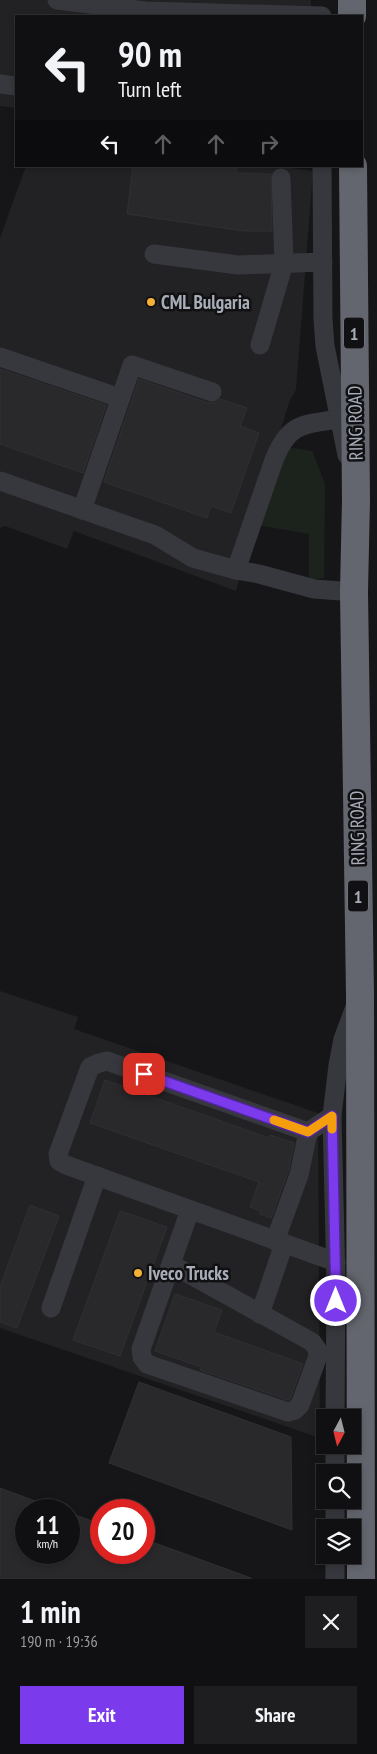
<!DOCTYPE html>
<html lang="en">
<head>
<meta charset="utf-8">
<style>
  body { margin:0; font-family:"PT Sans Narrow",sans-serif; background:#1e1e20; color:#f1f3f6; height:100vh; display:flex; flex-direction:column; font-size:19px; white-space:nowrap }
  * { box-sizing:border-box; margin:0 }
  p { font-size:16px; color:#9c9d9f }
  .icon { flex:none; width:28px; height:28px; fill:none; stroke:currentColor; stroke-width:2; stroke-linecap:round; stroke-linejoin:round }
  .map { position:relative; height:1579px; overflow:hidden }
  .sheet { display:flex; flex-direction:column; background:#101012; flex:1 }
  .sheet>* { flex:none }
  .top-card { position:absolute; left:15px; top:15px; width:348px; height:152px; border-radius:0px; box-shadow:0 2px 8px #0003,0 0 0 1px #303032; background:#101012; color:#f1f3f6; overflow:hidden }
  .needle { width:32px; rotate:187deg }
  .controls { position:absolute; left:316px; top:1409px; display:grid; gap:10px }
  .controls a { display:grid; place-items:center; width:45px; height:45px; border-radius:0px; background:#101012; box-shadow:0 2px 8px #0003,0 0 0 1px #303032; font-size:25px }
  .speed { position:absolute; left:15px; top:1499px; display:flex; gap:10px; font-size:25px; font-weight:700; text-align:center }
  .speed>* { display:grid; place-content:center; width:65px; height:65px; border-radius:50%; background:#101012; box-shadow:0 2px 8px #0003,0 0 0 1px #303032; line-height:1 }
  .speed small { font-size:12px; font-weight:400 }
  .speed .limit { border:8px solid #d22; background:#fff; color:#111 }
  .pin { position:absolute; display:grid; place-items:center; width:42px; height:42px; color:#fff; margin:-21px; border-radius:10px; box-shadow:0 2px 8px #0006 }
  .me { position:absolute; width:55px; margin:-28px; rotate:0deg; stroke-linejoin:round; filter:drop-shadow(0 0 4px #0008) }
  .turn { display:flex; align-items:center; gap:18px; height:105px; padding:0 20px; font-size:22px }
  .turn .icon { width:65px; height:65px; stroke-width:2.5 }
  .turn b { display:block; font-size:35px; line-height:42px }
  .lanes { display:flex; align-items:center; height:48px; padding:0 20px; background:#0003; justify-content:center; gap:25px; direction:ltr }
  .lanes .off { opacity:.35 }
  .round { display:grid; place-items:center; flex:none; width:52px; height:52px; border-radius:0px; background:#1e1e20 }
  .head { display:flex; align-items:center; justify-content:space-between; height:85px; padding:0 20px }
  h1 { font-size:30px; font-weight:800; line-height:38px }
  .action { display:flex; gap:10px; margin-top:auto; padding:10px 20px }
  .action a { flex:1; height:58px; border-radius:0px; background:#7c3aed; color:#fff; font-size:20px; font-weight:800; line-height:58px; text-align:center }
  .action a+a { background:#1e1e20; color:#f1f3f6 }
  .map>svg:first-child { display:block }
  .built { fill:#222225 }
  .green { fill:#1c231d }
  .building { fill:#29292c; stroke:#303034 }
  .lines { fill:none; stroke-linecap:round; stroke-linejoin:round }
  .minor { stroke:#37383d; stroke-width:19 }
  .highway { stroke:#63666e; stroke-width:28 }
  .route-casing { stroke:#51269a; stroke-width:12 }
  .route { stroke:#7c3aed; stroke-width:9 }
  .slow { stroke:#f59e0b; stroke-width:9 }
  .poi-dot { fill:#f2b134; stroke:#111113; stroke-width:2 }
  .labels { text-anchor:middle; dominant-baseline:central; stroke-width:5; stroke-linejoin:round; paint-order:stroke }
  .shield { fill:#111113; stroke:#7b7e86; stroke-width:1 }
  .shield-label { font-size:18px; font-weight:bold; fill:#a8adb8 }
  .poi-label { font-size:19px; font-weight:bold; fill:#a8adb8; stroke:#111113; text-anchor:start }
  .street-label { font-size:19px; fill:#a8adb8; stroke:#111113 }
</style>
</head>
<body>
<div class="map">
<svg width="377" height="1579" viewBox="0 0 377 1579">
  <rect width="100%" height="100%" fill="#161618"/>
  <g class="built">
    <polygon points="0,0 311,0 311,16 16,16 16,108 0,106"/>
    <polygon points="26,166 277,166 313,171 296,390 290,400 275,448 236,591 74,531 67,549 5,526 0,528 0,238"/>
    <polygon points="0,991 78,1017 74,1029 318,1113 320,1438 0,1328"/>
  </g>
  <polygon class="green" points="286,447 312,451 325,484 324,578 309,580 309,534 258,525"/>
  <g class="building">
    <polygon points="133,166 220,166 237,169 236,173 271,174 272,231 244,231 127,214"/>
    <polygon points="0,369 106,405 83,473 0,444"/>
    <polygon points="139,379 208,403 215,403 220,399 247,408 240,426 259,433 231,513 211,506 207,518 104,482"/>
    <polygon points="105,1080 269,1138 270,1135 294,1143 288,1172 271,1218 260,1214 261,1211 250,1207 259,1182 90,1123"/>
    <polygon points="30,1205 59,1216 17,1328 0,1322 0,1287"/>
    <polygon points="120,1211 167,1227 120,1356 73,1340"/>
    <polygon points="175,1294 222,1310 214,1332 303,1364 290,1399 288,1400 200,1370 201,1367 155,1351"/>
    <polygon points="139,1382 291,1437 292,1530 109,1463"/>
    <polygon points="0,1488 57,1509 57,1510 26,1510 26,1552 69,1552 69,1513 101,1524 101,1552 144,1552 144,1539 251,1578 251,1579 0,1579"/>
  </g>
  <g class="lines">
    <g class="minor">
      <polyline points="57,0 145,11 322,16"/>
      <polyline points="0,84 16,86"/>
      <polyline points="322,166 323,319 325,346 347,455"/>
      <polyline points="154,254 238,265 323,262"/>
      <polyline points="260,345 284,263 281,178"/>
      <polyline points="0,357 120,398"/>
      <path d="M339 419C303 425 289 422 274 460L236 570 259 574 314 589 354 592"/>
      <polyline points="0,481 155,535 193,558 236,570"/>
      <polyline points="82,510 132,365 212,392"/>
      <polyline points="332,1116 308,1132 107,1061 99,1063 90,1067 58,1154 59,1161 66,1165 336,1262"/>
      <polyline points="275,1241 299,1175 308,1132"/>
      <polyline points="171,1264 312,1342 317,1349 318,1356 300,1405 295,1410 288,1412 147,1364 142,1357 141,1349 190,1210"/>
      <polyline points="51,1308 97,1176"/>
      <polyline points="260,1314 284,1244"/>
      <polyline points="335,1418 336,1282 332,1116 338,1065 343,1039 355,1007"/>
      <polyline points="335,1472 335,1445"/>
      <polyline points="335,1528 335,1500"/>
      <polyline points="335,1579 335,1555"/>
    </g>
    <g class="highway">
      <polyline points="352,0 352,16"/>
      <polyline points="353,166 356,500 354,592 360,994 361,1579"/>
    </g>
  </g>
  <g class="lines">
    <g class="route-casing">
      <polyline id="route" points="144,1074 308,1132 332,1116 336,1301"/>
    </g>
    <use href="#route" class="route"/>
    <polyline class="slow" points="274,1120 308,1132 332,1116 332,1129"/>
  </g>
  <g class="poi-dot">
    <circle cx="151" cy="302" r="5"/>
    <circle cx="138" cy="1273" r="5"/>
  </g>
  <g class="labels">
    <g class="shield">
      <rect x="344" y="317.5" width="20" height="31" rx="4"/>
      <rect x="348" y="880.5" width="20" height="31" rx="4"/>
    </g>
    <g class="shield-label">
      <text x="354" y="333">1</text>
      <text x="358" y="896">1</text>
    </g>
    <g class="poi-label">
      <text x="161" y="302">CML Bulgaria</text>
      <text x="148" y="1273">Iveco Trucks</text>
    </g>
    <g class="street-label">
      <text transform="translate(355 423) rotate(-91)">RING ROAD</text>
      <text transform="translate(357 828) rotate(-91)">RING ROAD</text>
    </g>
  </g>
</svg>
<div class="controls">
<a><svg class="needle" viewBox="-14 -14 28 28"><path d="M0-13l5 13h-10z" fill="#e53935"/><path d="M0 13l5-13h-10z" fill="#9c9d9f"/></svg></a>
<a><svg class="icon" aria-label="search" viewBox="0 0 24 24"><circle cx="10" cy="10" r="6"/><path d="M15 15l6 6"/></svg></a>
<a><svg class="icon" aria-label="layers" viewBox="0 0 24 24"><path d="M12 4l9 5-9 5-9-5zM3 14l9 5 9-5"/></svg></a>
</div>
<div class="speed"><div>11<small>km/h</small></div><div class="limit">20</div></div>
<div class="pin" style="left:144px;top:1074px;background:#d93025"><svg class="icon" aria-label="arrive" viewBox="0 0 24 24"><path d="M6 21V4h12l-3 4 3 4H6"/></svg></div>
<svg class="me" style="left:336px;top:1301px" viewBox="-20 -20 40 40"><circle r="17" fill="#7c3aed" stroke="#fff" stroke-width="3"/><path d="M0-11L8 9 0 5-8 9z" fill="#fff"/></svg>
<div class="top-card">
<div class="turn"><svg class="icon" aria-label="left" viewBox="0 0 24 24"><path d="M17 20v-9H6M10 6l-5 5 5 5"/></svg><div><b>90 m</b>Turn left</div></div>
<div class="lanes"><svg class="icon" aria-label="left" viewBox="0 0 24 24"><path d="M17 20v-9H6M10 6l-5 5 5 5"/></svg><svg class="icon off" aria-label="ahead" viewBox="0 0 24 24"><path d="M12 20V5M6 11l6-6 6 6"/></svg><svg class="icon off" aria-label="ahead" viewBox="0 0 24 24"><path d="M12 20V5M6 11l6-6 6 6"/></svg><svg class="icon off" aria-label="right" viewBox="0 0 24 24"><path d="M7 20v-9h11M14 6l5 5-5 5"/></svg></div>
</div>
</div>
<section class="sheet">
<div class="head"><div><h1>1 min</h1><p>190 m · 19:36</p></div><a class="round"><svg class="icon" aria-label="close" viewBox="0 0 24 24"><path d="M6 6l12 12M18 6L6 18"/></svg></a></div>
<div class="action"><a>Exit</a><a>Share</a></div>
</section>
</body>
</html>
